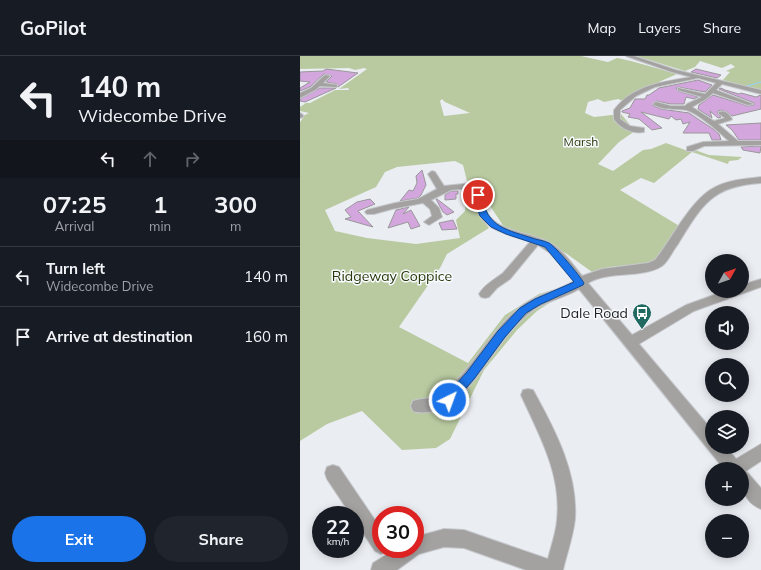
<!DOCTYPE html>
<html lang="en">
<head>
<meta charset="utf-8">
<style>
  body { margin:0; font-family:Mulish,sans-serif; background:#20242c; color:#f1f3f6; height:100vh; display:flex; flex-direction:column; font-size:15px; white-space:nowrap }
  * { box-sizing:border-box; margin:0 }
  p { font-size:13px; color:#9ea1a6 }
  .icon { flex:none; width:22px; height:22px; fill:none; stroke:currentColor; stroke-width:2; stroke-linecap:round; stroke-linejoin:round }
  .map { position:relative; flex:1; overflow:hidden }
  .details { display:flex; flex-direction:column; background:#171b24; width:300px }
  .details>* { flex:none }
  .top-card { background:#171b24; color:#f1f3f6; overflow:hidden }
  .needle { width:26px; rotate:50deg }
  .buttons { position:absolute; left:405px; top:198px; display:grid; gap:8px }
  .buttons a { display:grid; place-items:center; width:44px; height:44px; border-radius:50%; background:#171b24; box-shadow:0 2px 10px #0003; font-size:20px }
  .speed { position:absolute; left:12px; top:450px; display:flex; gap:8px; font-size:20px; font-weight:700; text-align:center }
  .speed>* { display:grid; place-content:center; width:52px; height:52px; border-radius:50%; background:#171b24; box-shadow:0 2px 10px #0003; line-height:1 }
  .speed small { font-size:10px; font-weight:400 }
  .speed .limit { border:6px solid #d22; background:#fff; color:#111 }
  .pin { position:absolute; display:grid; place-items:center; width:34px; height:34px; color:#fff; margin:-17px; border:2px solid #fff; border-radius:50%; box-shadow:0 1px 4px #0007 }
  .me { position:absolute; width:44px; margin:-22px; rotate:42deg; stroke-linejoin:round; filter:drop-shadow(0 0 3px #0008) }
  .turn { display:flex; align-items:center; gap:14px; height:84px; padding:0 12px; font-size:18px }
  .turn .icon { width:52px; height:52px; stroke-width:2.5 }
  .turn b { display:block; font-size:28px; line-height:34px }
  .lanes { display:flex; align-items:center; height:38px; padding:0 12px; background:#0003; justify-content:center; gap:20px; direction:ltr }
  .lanes .off { opacity:.35 }
  .eta { display:flex; justify-content:space-evenly; align-items:center; height:68px; text-align:center }
  .eta b { font-size:24px; font-weight:700; line-height:28px }
  .action { display:flex; gap:8px; margin-top:auto; padding:8px 12px }
  .action a { flex:1; height:46px; border-radius:24px; background:#1a73e8; color:#fff; font-size:16px; font-weight:700; line-height:46px; text-align:center }
  .action a+a { background:#20242c; color:#f1f3f6 }
  ul { padding:0; list-style:none }
  li { display:flex; align-items:center; gap:12px; height:60px; padding:0 12px; border-top:1px solid #363941 }
  li div { flex:1 }
  li b { display:block; font-size:15px }
  li em { font-style:normal }
  header { display:flex; align-items:center; gap:24px; box-sizing:border-box; height:56px; padding:0 20px; background:#171b24; border-bottom:1px solid #363941 }
  header strong { font-size:19px }
  nav { display:flex; gap:22px; margin-inline-start:auto; font-size:14px }
  main { display:flex; flex:1; min-height:0 }
  .map>svg:first-child { display:block }
  .green { fill:#b9caa1; fill-rule:evenodd }
  .lines { fill:none; stroke-linecap:round; stroke-linejoin:round }
  .stream { stroke:#91d5fd; stroke-width:1 }
  .building { fill:#d3a7dd; stroke:#9a979b }
  .minor-casing { stroke:#c5c8cc; stroke-width:2 }
  .minor { fill:#a4a2a1; fill-rule:evenodd }
  .route { fill:#1a73e8; stroke:#114b97 }
  .labels { text-anchor:middle; dominant-baseline:central; stroke-width:3; stroke-linejoin:round; paint-order:stroke }
  .far-park-label { font-size:12px; fill:#2a3809; stroke:#f8fbff }
  .park-label { font-size:14px; fill:#2a3809; stroke:#f8fbff }
  .poi-label { font-size:14px; fill:#1f2021; stroke:#f8fbff; text-anchor:end }
</style>
</head>
<body>
<header>
<strong>GoPilot</strong>
<nav><a>Map</a><a>Layers</a><a>Share</a></nav>
</header>
<main>
<section class="details">
<div class="top-card">
<div class="turn"><svg class="icon" aria-label="left" viewBox="0 0 24 24"><path d="M17 20v-9H6M10 6l-5 5 5 5"/></svg><div><b>140 m</b>Widecombe Drive</div></div>
<div class="lanes"><svg class="icon" aria-label="left" viewBox="0 0 24 24"><path d="M17 20v-9H6M10 6l-5 5 5 5"/></svg><svg class="icon off" aria-label="ahead" viewBox="0 0 24 24"><path d="M12 20V5M6 11l6-6 6 6"/></svg><svg class="icon off" aria-label="right" viewBox="0 0 24 24"><path d="M7 20v-9h11M14 6l5 5-5 5"/></svg></div>
</div>
<div class="eta">
<div><b>07:25</b><p>Arrival</p></div>
<div><b>1</b><p>min</p></div>
<div><b>300</b><p>m</p></div>
</div>
<ul>
<li><svg class="icon" aria-label="left" viewBox="0 0 24 24"><path d="M17 20v-9H6M10 6l-5 5 5 5"/></svg><div><b>Turn left</b><p>Widecombe Drive</p></div><em>140 m</em></li>
<li><svg class="icon" aria-label="arrive" viewBox="0 0 24 24"><path d="M6 21V4h12l-3 4 3 4H6"/></svg><div><b>Arrive at destination</b></div><em>160 m</em></li>
</ul>
<div class="action"><a>Exit</a><a>Share</a></div>
</section>
<div class="map">
<svg width="461" height="514" viewBox="0 0 461 514">
  <rect width="100%" height="100%" fill="#eaedf2"/>
  <g class="green">
    <path d="M0 0H281L308 6 317 2 331 5 377 18 361 25 326 46 318 43 304 46 298 43 288 46 285 57 294 61 321 58 335 75 319 86 298 108 313 115 343 94 351 93 366 87 388 95 395 94 409 99 442 101 438 104 429 105 428 108 392 96 354 127 341 122 320 134 381 171 355 207 310 211 292 216 267 198 243 186 204 171 185 142 187 133 186 124 181 123 167 125 163 109 155 105 97 111 85 116 76 131 25 154 35 175 67 182 116 188 160 182 156 164 165 155 167 133H173L177 156 189 172 147 198 140 212 99 271 168 307 205 259 239 238 253 234 257 242 237 255 217 274 184 314 150 383 136 392 102 394 62 355 27 368 0 385V66L3 62 1 61 9 57 0 55V51L6 47H10L35 34H49L48 32 39 33 67 13 64 12 55 14 49 12 0 13ZM142 43 145 46 170 57 144 60 140 45Z"/>
    <polygon points="336,0 461,0 461,35 423,24 430,16 426,15 435,11 431,8 422,12 400,5 395,11 385,15"/>
  </g>
  <g class="lines">
    <polyline class="stream" points="447,30 461,26"/>
  </g>
  <g class="building">
    <polygon points="26,13 58,17 38,31 37,28 26,26 32,20 24,18 10,31 0,35 0,32 10,26 0,25 0,16 23,15"/>
    <polygon points="396,13 421,19 417,22 391,16"/>
    <polygon points="398,24 412,29 405,36 378,31 376,32 378,35 398,41 394,43 386,41 384,48 371,48 356,45 352,49 361,53 389,57 413,73 419,78 421,84 412,84 409,77 383,77 390,66 383,68 381,63 376,64 371,60 369,63 341,56 362,72 352,74 339,63 328,61 330,58 322,56 322,55 330,52 335,43 345,43 347,39 349,39 359,32"/>
    <polygon points="20,32 36,32 5,46 0,45 0,43"/>
    <polygon points="421,32 425,34 439,38 441,37 456,41 461,39 461,53 432,60 427,56 421,54 418,55 418,58 421,61 418,62 410,55 412,62 398,53 399,49 413,39 448,50 454,49 454,47 419,33"/>
    <polygon points="461,67 461,84 439,84 432,74 426,69"/>
    <polygon points="461,90 460,97 443,94 441,91"/>
    <polygon points="122,114 126,129 121,139 118,142 100,145 109,134 113,135 117,127 116,120"/>
    <polygon points="151,135 158,135 158,138 156,138 156,143 145,144 145,139"/>
    <polygon points="70,143 75,148 58,155 73,171 45,163 51,161 45,154 57,146"/>
    <polygon points="136,143 137,143 154,156 147,159 143,156"/>
    <polygon points="109,151 103,158 111,154 120,170 111,173 108,166 88,172 96,154"/>
    <polygon points="153,164 157,173 142,174 139,167"/>
  </g>
  <g class="lines">
    <g class="minor-casing">
      <g id="minor">
        <path d="M326 0H334L376 14 461 34V38L422 28 416 34 453 48 448 49 413 37 406 43 392 51 414 65 425 62 419 58V56C425 54 429 58 432 63L431 64 418 68 438 85H461V89L404 90 393 95H387V91L403 86 429 85C419 76 398 57 386 54 375 52 363 55 353 48L356 46 371 50H385L387 48 402 41 378 34V32L405 38 416 27 398 22 355 31 336 40 320 54V63L330 70 344 72V76C332 78 320 72 314 63V54C333 29 362 26 391 21L372 16Z"/>
        <polygon points="25,19 30,20 23,27 37,29 37,31 20,30 15,34 0,42 0,37 11,32"/>
        <polygon points="0,57 3,59 3,61 0,62"/>
        <path d="M132 115 135 116 144 130 173 127 177 123 180 124C185 134 181 147 187 157 199 177 231 176 250 187 263 194 273 209 282 220L302 213 348 207 355 204C372 183 388 149 410 134 425 124 444 123 461 121V127C412 130 402 149 378 188 373 194 368 206 362 210 342 223 310 214 288 227L332 279 386 249 425 235H442V229L461 223V231L394 255 339 288 412 374V391H426L436 403 461 388V405L446 415 461 432V453C442 445 442 431 442 413H424C376 353 328 293 279 233 263 243 243 245 228 258 203 279 187 310 166 334 162 338 158 345 154 348 143 354 124 359 113 355L111 350 113 345C123 342 132 343 142 339 147 336 152 330 155 326 178 303 194 272 219 252 235 238 256 236 274 225L250 197 238 189 210 223 197 232 189 241 185 242 181 241 179 238C185 228 194 224 203 217 212 207 221 196 230 186 196 174 175 173 173 132L151 134 131 144 139 152 142 161 129 169 124 166 132 160 130 153 123 147 92 153 74 158H67L65 156 67 154 95 147 118 143 137 133 128 118Z"/>
        <path d="M228 333 233 334C255 374 278 417 275 463 273 481 267 497 263 514H226L164 492 144 491 119 498 97 514H71L73 507 96 493H115V481L144 473 164 474 248 503C251 490 256 477 257 464 262 418 239 379 221 339L223 334Z"/>
        <polygon points="33,409 39,411 81,473 81,493 88,493 87,495 81,498 75,495 55,465 55,459 51,459 27,423 25,417 27,411"/>
      </g>
    </g>
    <use href="#minor" class="minor"/>
  </g>
  <path class="route" d="M176 138 182 139C186 172 208 174 235 183 239 184 245 185 249 187 256 191 280 220 284 227L283 229 241 248 226 257 205 281 174 323 153 347 149 348 145 347 143 344 145 340 167 316 198 275 220 252 235 243 274 226 245 191 206 178 191 171 180 160 176 149Z"/>
  <defs>
    <g id="bus-pin" transform="scale(1)"><path d="M0 17L-7.5 6A9.5 9.5 0 1 1 7.5 6Z" fill="#216a62" stroke="#f8fbff"/><path d="M-5-6H5V4H4V6H2V4H-2V6H-4V4H-5ZM-3.5-4V0h7V-4ZM-3.5 1.2v1.5H-2V1.2ZM2 1.2v1.5H3.5V1.2Z" fill="#fff"/></g>
  </defs>
  <g fill-rule="evenodd">
    <use href="#bus-pin" x="342" y="257"/>
  </g>
  <g class="labels">
    <g class="far-park-label">
      <text x="281" y="85">Marsh</text>
    </g>
    <g class="park-label">
      <text x="92" y="220">Ridgeway Coppice</text>
    </g>
    <g class="poi-label">
      <text x="328" y="257">Dale Road</text>
    </g>
  </g>
</svg>
<div class="buttons">
<a><svg class="needle" viewBox="-14 -14 28 28"><path d="M0-13l5 13h-10z" fill="#e53935"/><path d="M0 13l5-13h-10z" fill="#9ea1a6"/></svg></a>
<a><svg class="icon" aria-label="sound" viewBox="0 0 24 24"><path d="M4 9h4l5-4v14l-5-4H4zM17 9q2 3 0 6"/></svg></a>
<a><svg class="icon" aria-label="search" viewBox="0 0 24 24"><circle cx="10" cy="10" r="6"/><path d="M15 15l6 6"/></svg></a>
<a><svg class="icon" aria-label="layers" viewBox="0 0 24 24"><path d="M12 4l9 5-9 5-9-5zM3 14l9 5 9-5"/></svg></a>
<a>+</a>
<a>−</a>
</div>
<div class="speed"><div>22<small>km/h</small></div><div class="limit">30</div></div>
<div class="pin" style="left:178px;top:139px;background:#d93025"><svg class="icon" aria-label="arrive" viewBox="0 0 24 24"><path d="M6 21V4h12l-3 4 3 4H6"/></svg></div>
<svg class="me" style="left:149px;top:344px" viewBox="-20 -20 40 40"><circle r="17" fill="#1a73e8" stroke="#fff" stroke-width="3"/><path d="M0-11L8 9 0 5-8 9z" fill="#fff"/></svg>
</div>
</main>
</body>
</html>
